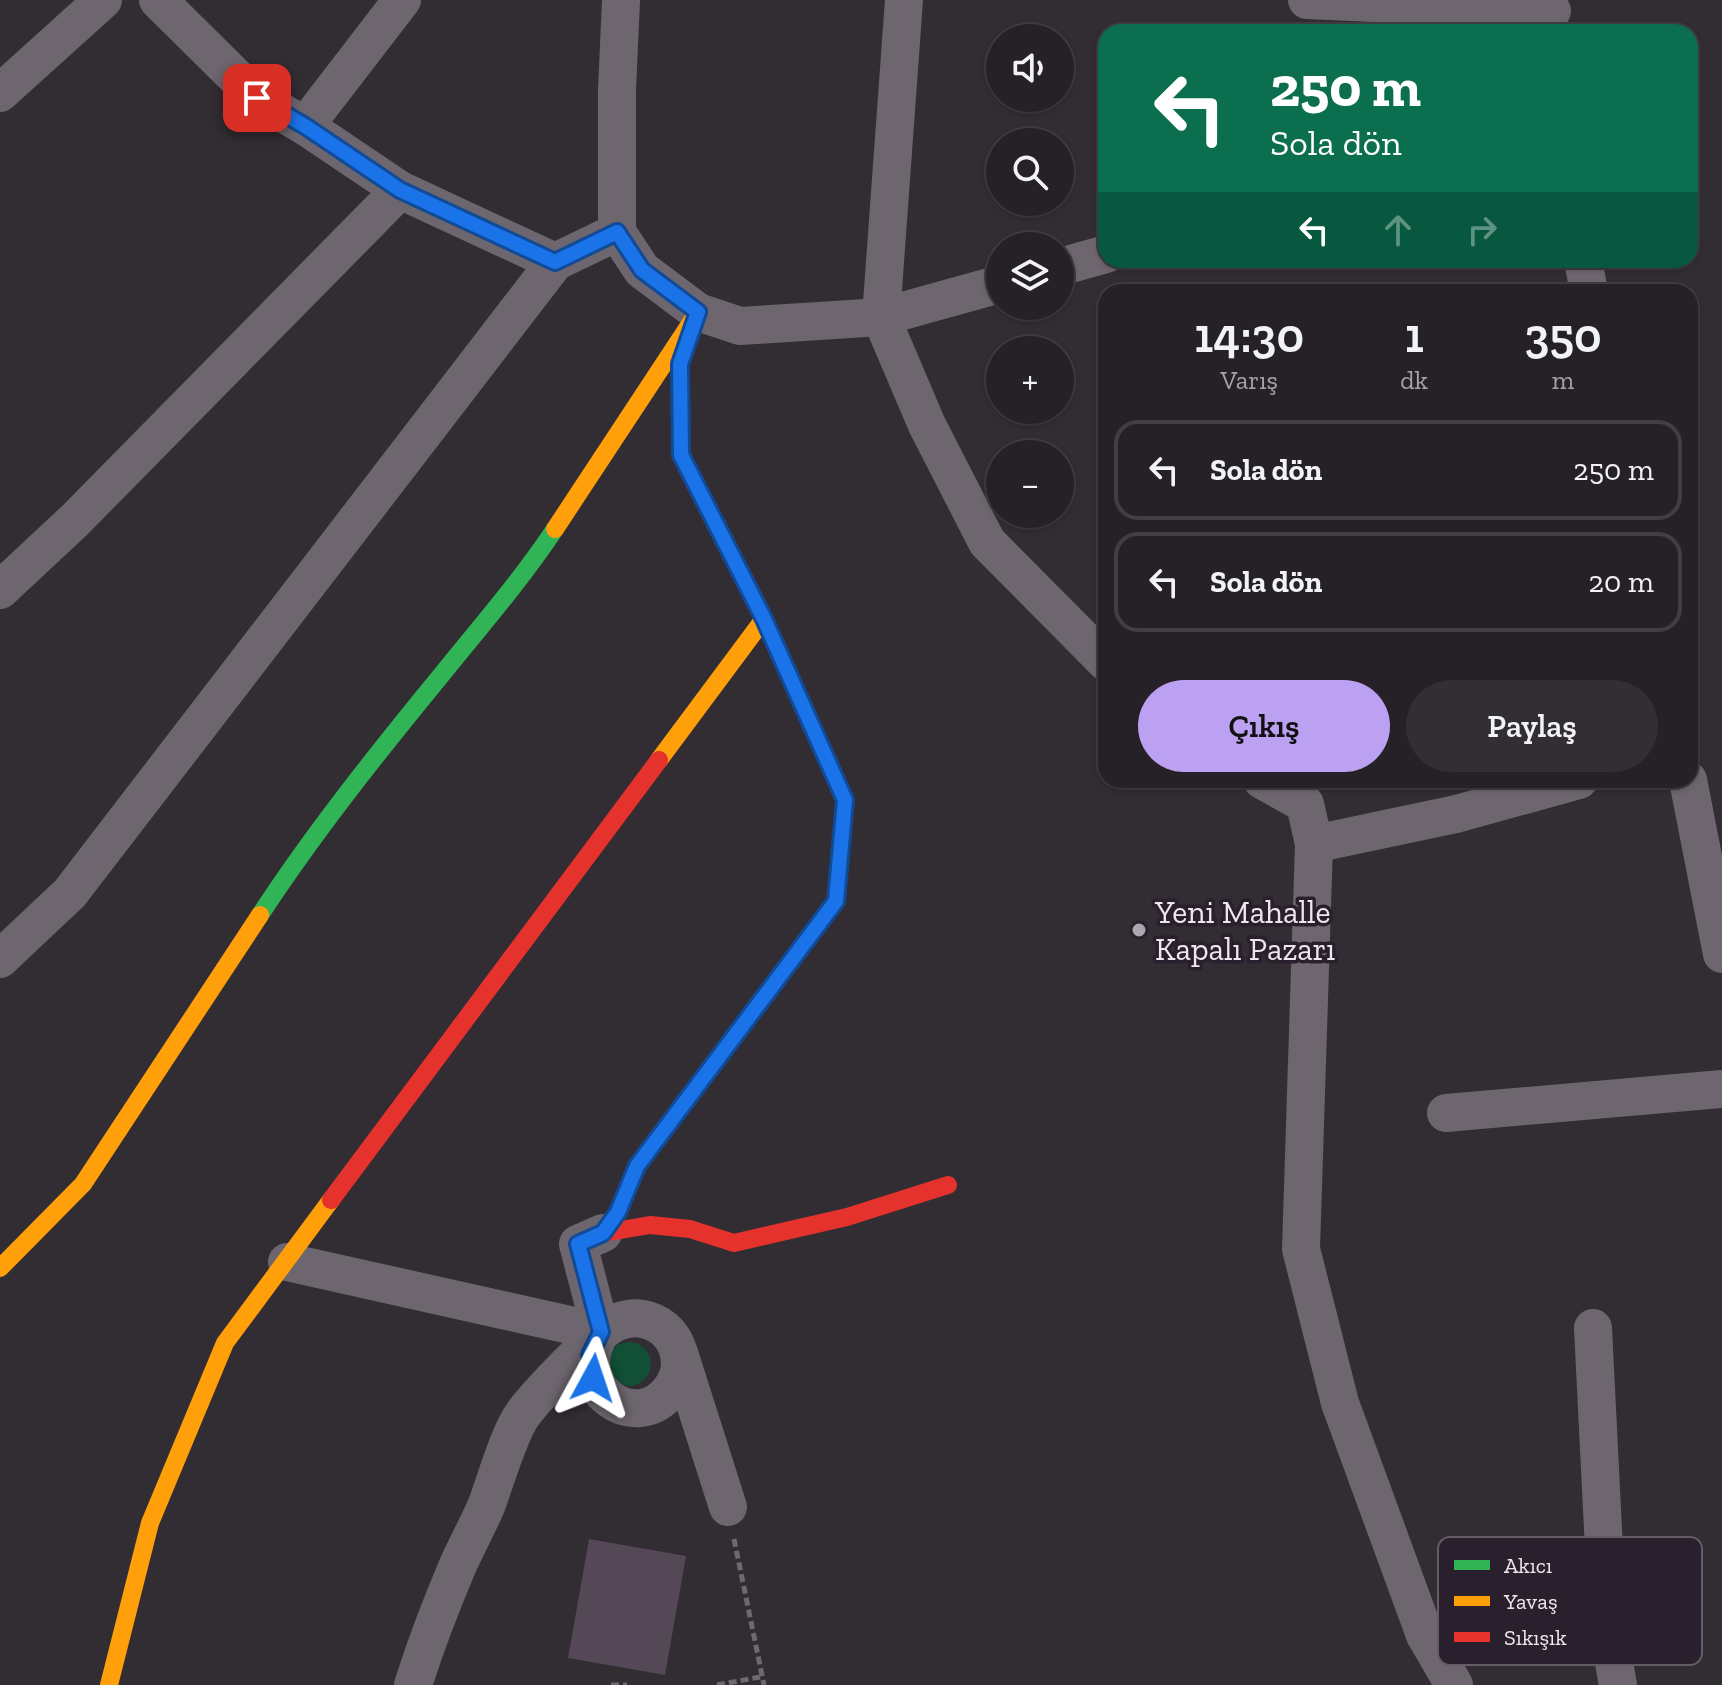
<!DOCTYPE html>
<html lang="tr">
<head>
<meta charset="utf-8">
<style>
  body { margin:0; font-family:"Zilla Slab",serif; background:#322e32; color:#f1f3f6; height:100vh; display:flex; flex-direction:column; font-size:30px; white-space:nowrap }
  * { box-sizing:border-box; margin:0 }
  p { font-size:26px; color:#a4a3a7 }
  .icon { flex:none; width:44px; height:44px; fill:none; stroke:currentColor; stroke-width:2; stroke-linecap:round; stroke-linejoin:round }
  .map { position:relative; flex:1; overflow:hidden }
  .sheet { position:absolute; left:1098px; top:284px; width:600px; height:504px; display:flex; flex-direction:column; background:#262126; border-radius:24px; box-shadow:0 2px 6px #0004,0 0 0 2px #423e43 }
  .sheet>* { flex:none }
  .guide { position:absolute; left:1098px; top:24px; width:600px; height:244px; border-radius:24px; box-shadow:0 2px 6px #0004,0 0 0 2px #423e43; background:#0b6e4f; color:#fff; overflow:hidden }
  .controls { position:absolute; left:986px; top:24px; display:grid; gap:16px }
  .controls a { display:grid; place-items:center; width:88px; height:88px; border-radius:50%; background:#262126; box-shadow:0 2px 6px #0004,0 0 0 2px #423e43; font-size:40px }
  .pin { position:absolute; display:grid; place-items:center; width:68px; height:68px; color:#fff; margin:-34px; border-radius:16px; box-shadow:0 4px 12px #0006 }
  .me { position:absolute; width:88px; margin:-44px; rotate:5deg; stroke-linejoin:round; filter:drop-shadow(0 0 6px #0008) }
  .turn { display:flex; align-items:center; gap:28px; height:168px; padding:0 40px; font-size:36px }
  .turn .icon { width:104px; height:104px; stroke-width:2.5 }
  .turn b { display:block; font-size:56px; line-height:68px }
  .lanes { display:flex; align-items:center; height:76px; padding:0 40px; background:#0003; justify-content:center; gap:40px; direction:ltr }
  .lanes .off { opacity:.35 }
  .eta { display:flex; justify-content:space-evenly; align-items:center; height:136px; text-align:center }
  .eta b { font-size:48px; font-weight:600; line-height:56px }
  .primary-button { display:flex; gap:16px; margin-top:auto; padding:16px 40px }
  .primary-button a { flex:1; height:92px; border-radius:48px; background:#bca0f2; color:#111; font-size:32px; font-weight:600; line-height:92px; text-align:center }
  .primary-button a+a { background:#322e32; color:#f1f3f6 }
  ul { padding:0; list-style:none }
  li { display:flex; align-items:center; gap:24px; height:100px; margin:0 16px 12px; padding:0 24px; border:4px solid #423e43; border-radius:24px }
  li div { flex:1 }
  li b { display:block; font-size:30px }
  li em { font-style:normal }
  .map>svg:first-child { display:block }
  .green { fill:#115036 }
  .building { fill:#544756 }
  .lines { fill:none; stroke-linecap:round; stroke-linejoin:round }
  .path { stroke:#6f6870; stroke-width:5; stroke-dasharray:8 4; stroke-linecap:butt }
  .street { stroke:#6e666f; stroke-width:38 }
  .fast { stroke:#30b455; stroke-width:18 }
  .slow { stroke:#ff9f0a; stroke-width:18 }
  .jam { stroke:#e5322d; stroke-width:18 }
  .route-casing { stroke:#114b97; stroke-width:20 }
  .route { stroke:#1a73e8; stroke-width:14 }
  .poi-dot { fill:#aca5ad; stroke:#2a1f2c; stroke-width:3 }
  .labels { text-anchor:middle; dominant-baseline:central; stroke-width:7; stroke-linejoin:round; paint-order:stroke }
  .poi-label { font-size:32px; fill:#eee6ef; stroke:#2a1f2c; text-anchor:start }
  .key { fill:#2a1f2c; stroke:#655b66; stroke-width:2 }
  .key-label { font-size:22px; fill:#eee6ef }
</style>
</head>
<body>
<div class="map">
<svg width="1722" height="1685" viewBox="0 0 1722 1685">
  <rect width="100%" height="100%" fill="#322c33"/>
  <circle class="green" cx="629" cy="1364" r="22"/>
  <polygon class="building" points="589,1539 686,1556 665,1675 568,1658"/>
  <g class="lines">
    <g class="path">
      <polyline points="734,1539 764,1685"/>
      <polyline points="611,1685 627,1685"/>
      <polyline points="717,1685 760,1677"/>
    </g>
    <g class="street">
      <polyline points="158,0 257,98 305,126 400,190 555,262"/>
      <polyline points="621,0 617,90 617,232 642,270 698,312 740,326 881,317 1000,284"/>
      <polyline points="904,0 881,317 927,425 987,542 1106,662"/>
      <polyline points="1307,0 1552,11"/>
      <polyline points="0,93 103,0"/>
      <polyline points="305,126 402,0"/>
      <polyline points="1583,260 1589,292"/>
      <polyline points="1060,267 1106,254"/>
      <polyline points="0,590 75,520 400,190"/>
      <polyline points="1262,780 1305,804 1314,844 1301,1249 1340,1403 1425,1635 1454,1685"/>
      <polyline points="1688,780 1722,954"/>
      <polyline points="1314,844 1456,814 1579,780"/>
      <polyline points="0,959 70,893 555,262 617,232"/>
      <polyline points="1446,1113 1722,1089"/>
      <polyline points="287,1262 601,1332 578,1244 603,1233"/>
      <polyline points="1593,1328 1608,1630 1618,1685"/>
      <polyline points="679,1353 728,1507"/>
      <polyline points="1425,1635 1608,1630"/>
      <path d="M413 1685C426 1644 441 1605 458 1565 467 1545 478 1525 487 1504 495 1482 510 1431 523 1414 536 1396 596 1333 613 1324 623 1319 632 1317 643 1319 675 1325 691 1362 671 1389 637 1437 565 1387 601 1332"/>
    </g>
    <g class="fast">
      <path d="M260 915C315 831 379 751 443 673 481 626 521 580 555 529"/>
      <polyline points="617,1213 637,1166 836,901 845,800 802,704"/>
    </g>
    <g class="slow">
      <polyline points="555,529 698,312 680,364 681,455 764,619 802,704"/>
      <polyline points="659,760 764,619"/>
      <polyline points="0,1268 83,1184 260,915"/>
      <polyline points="109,1685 150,1523 225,1343 331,1200"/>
    </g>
    <g class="jam">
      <polyline points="331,1200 659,760"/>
      <polyline points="617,1213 603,1233 650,1225 690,1229 734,1243 847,1217 948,1185"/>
    </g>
  </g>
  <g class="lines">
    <g class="route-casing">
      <polyline id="route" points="257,98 305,126 400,190 555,262 617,232 642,270 698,312 680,364 681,455 764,619 845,800 836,901 637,1166 618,1212 603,1233 578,1244 601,1332 590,1355 593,1378"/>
    </g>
    <use href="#route" class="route"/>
  </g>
  <circle class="poi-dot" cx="1139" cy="930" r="8"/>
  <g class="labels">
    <g class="poi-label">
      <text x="1155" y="912">Yeni Mahalle<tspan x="1155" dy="37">Kapalı Pazarı</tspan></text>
    </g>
  </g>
  <rect x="1438" y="1537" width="264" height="128" rx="12" class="key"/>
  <rect x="1454" y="1560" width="36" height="10" fill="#30b455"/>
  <rect x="1454" y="1596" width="36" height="10" fill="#ff9f0a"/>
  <rect x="1454" y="1632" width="36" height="10" fill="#e5322d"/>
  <g class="key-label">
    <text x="1504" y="1573">Akıcı</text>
    <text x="1504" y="1609">Yavaş</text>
    <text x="1504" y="1645">Sıkışık</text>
  </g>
</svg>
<div class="controls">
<a><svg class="icon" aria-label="sound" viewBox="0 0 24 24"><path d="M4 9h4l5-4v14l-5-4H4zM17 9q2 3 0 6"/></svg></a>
<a><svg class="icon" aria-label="search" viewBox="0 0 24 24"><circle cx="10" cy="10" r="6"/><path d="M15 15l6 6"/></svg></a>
<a><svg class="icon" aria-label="layers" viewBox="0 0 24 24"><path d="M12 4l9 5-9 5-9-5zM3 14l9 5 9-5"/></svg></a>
<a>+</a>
<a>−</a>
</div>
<div class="pin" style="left:257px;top:98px;background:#d93025"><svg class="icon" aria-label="arrive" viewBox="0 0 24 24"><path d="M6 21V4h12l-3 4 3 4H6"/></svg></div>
<svg class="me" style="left:593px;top:1378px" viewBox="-20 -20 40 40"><path d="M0-17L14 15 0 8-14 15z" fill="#1a73e8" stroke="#fff" stroke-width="4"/></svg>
<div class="guide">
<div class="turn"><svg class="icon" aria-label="left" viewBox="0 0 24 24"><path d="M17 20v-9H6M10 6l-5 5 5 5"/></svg><div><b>250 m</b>Sola dön</div></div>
<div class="lanes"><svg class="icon" aria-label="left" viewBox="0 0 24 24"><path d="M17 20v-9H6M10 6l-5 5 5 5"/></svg><svg class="icon off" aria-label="ahead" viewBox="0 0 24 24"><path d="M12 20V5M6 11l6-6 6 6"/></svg><svg class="icon off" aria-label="right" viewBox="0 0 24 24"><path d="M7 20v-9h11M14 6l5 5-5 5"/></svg></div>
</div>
<section class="sheet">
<div class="eta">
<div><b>14:30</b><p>Varış</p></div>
<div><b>1</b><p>dk</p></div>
<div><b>350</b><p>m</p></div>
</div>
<ul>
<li><svg class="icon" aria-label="left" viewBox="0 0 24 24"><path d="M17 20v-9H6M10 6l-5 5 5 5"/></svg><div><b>Sola dön</b></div><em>250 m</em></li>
<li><svg class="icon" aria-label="left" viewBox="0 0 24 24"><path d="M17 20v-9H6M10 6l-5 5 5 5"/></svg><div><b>Sola dön</b></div><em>20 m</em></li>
</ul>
<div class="primary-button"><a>Çıkış</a><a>Paylaş</a></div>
</section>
</div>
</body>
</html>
